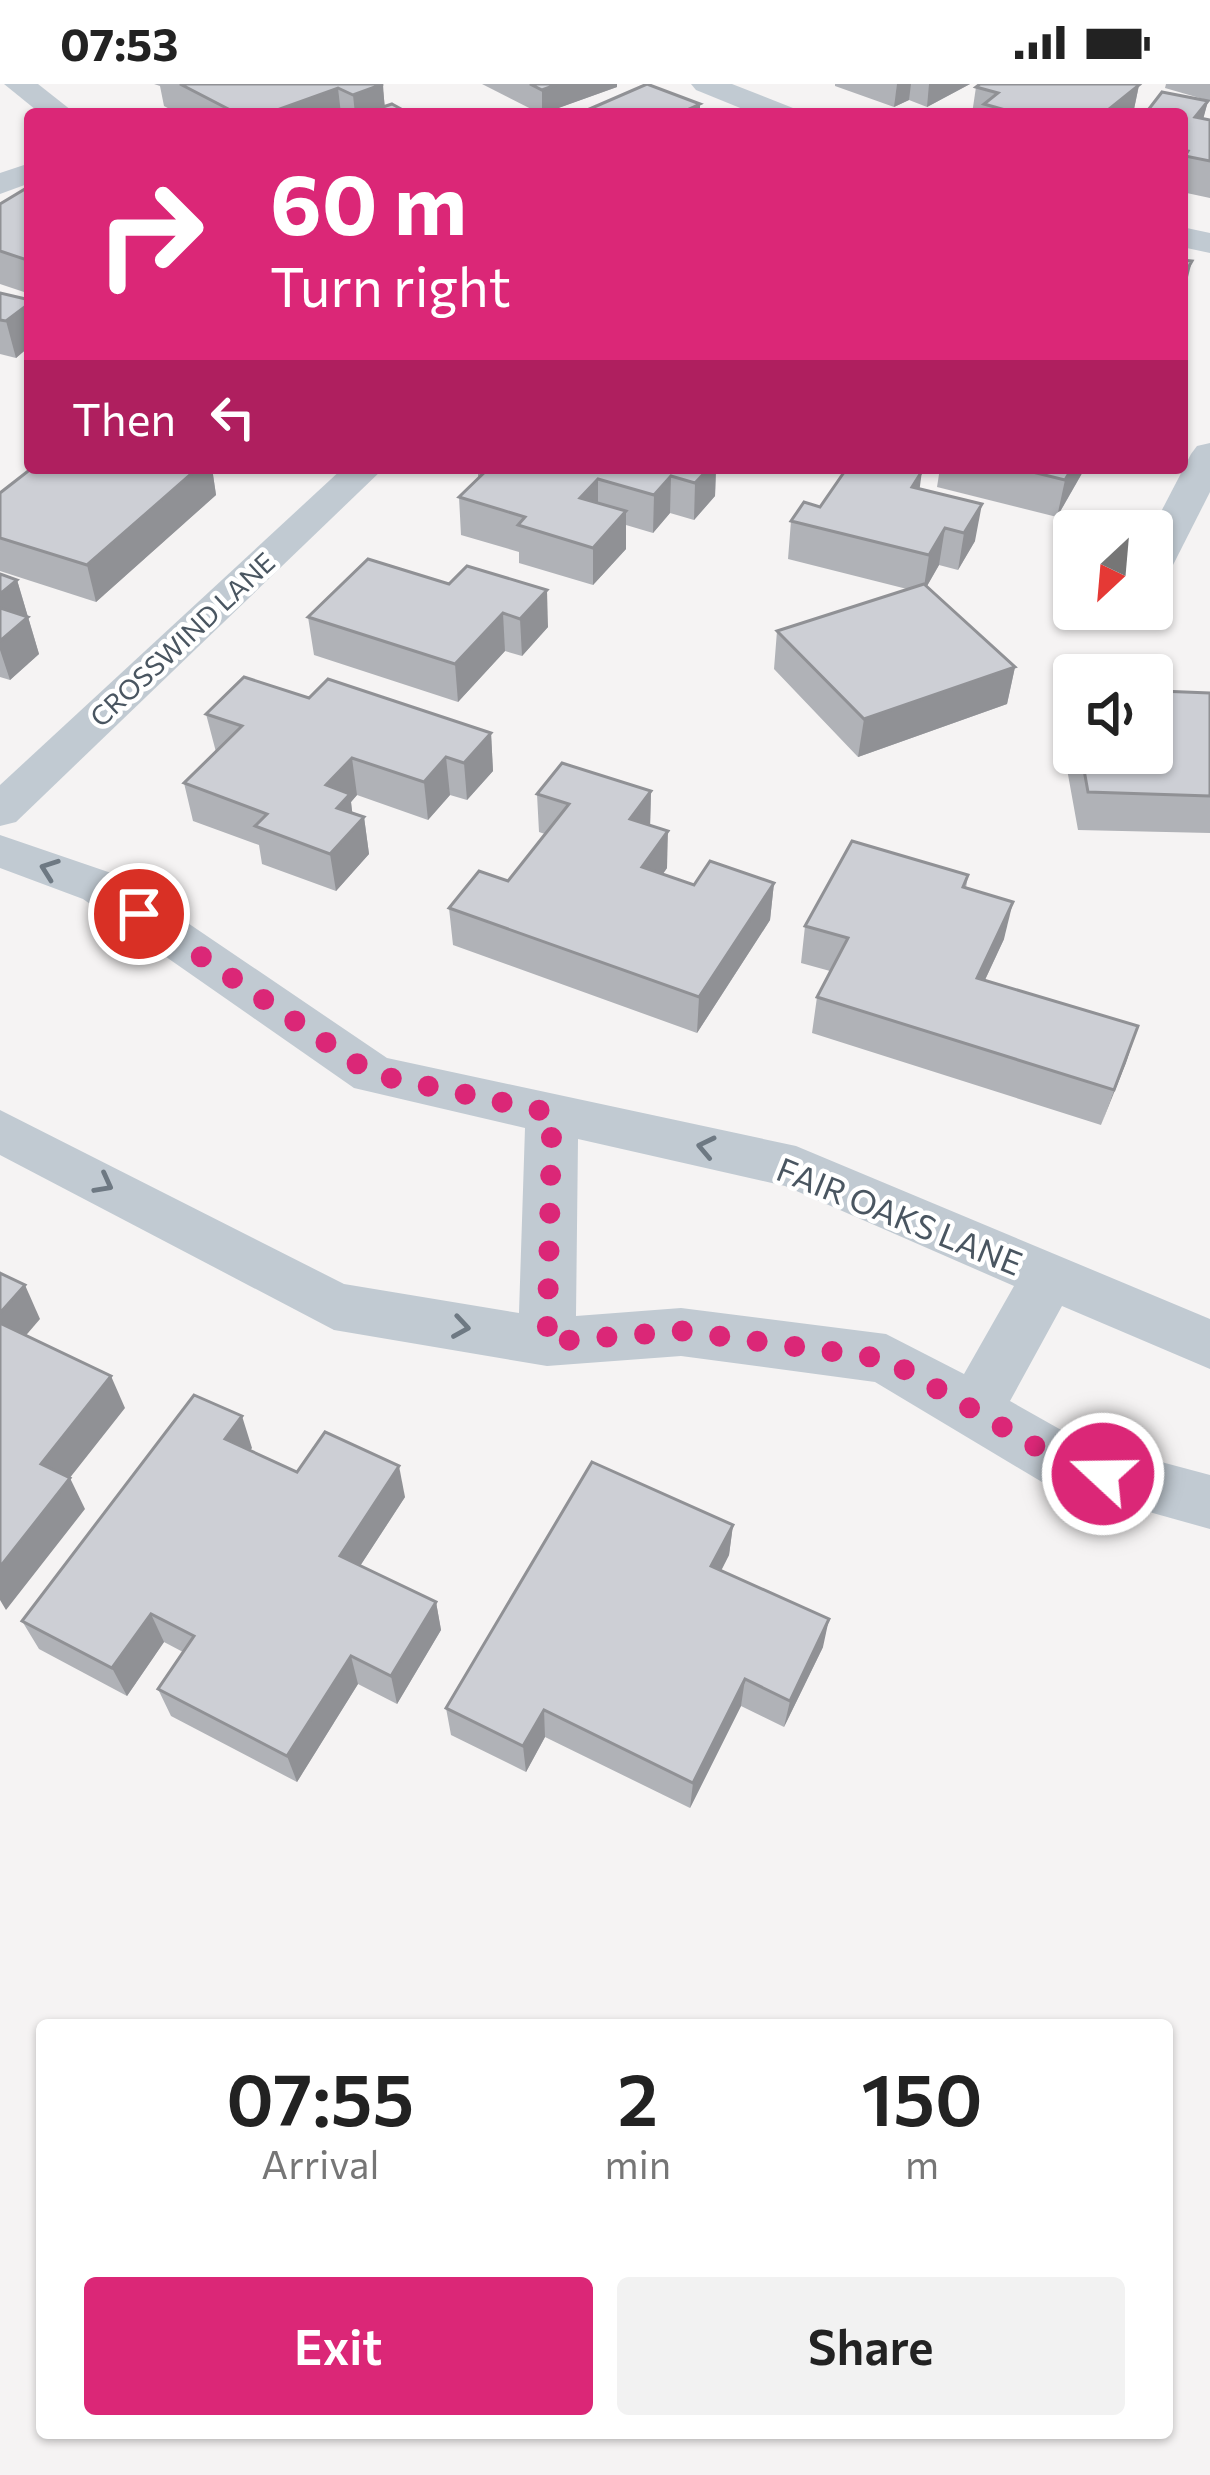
<!DOCTYPE html>
<html lang="en">
<head>
<meta charset="utf-8">
<style>
  body { margin:0; font-family:Commissioner,sans-serif; background:#f2f2f2; color:#222; height:100vh; display:flex; flex-direction:column; font-size:45px; white-space:nowrap }
  * { box-sizing:border-box; margin:0 }
  p { font-size:39px; color:#767676 }
  .icon { flex:none; width:66px; height:66px; fill:none; stroke:currentColor; stroke-width:2; stroke-linecap:round; stroke-linejoin:round }
  .map { position:relative; flex:1; overflow:hidden }
  .side { position:absolute; left:36px; top:1935px; width:1137px; height:420px; display:flex; flex-direction:column; background:#fff; border-radius:12px; box-shadow:0 3px 9px #0004 }
  .side>* { flex:none }
  .banner { position:absolute; left:24px; top:24px; width:1164px; height:366px; border-radius:12px; box-shadow:0 3px 9px #0004; background:#db2777; color:#fff; overflow:hidden }
  .needle { width:78px; rotate:206deg }
  .fabs { position:absolute; left:1053px; top:426px; display:grid; gap:24px }
  .fabs a { display:grid; place-items:center; width:120px; height:120px; border-radius:12px; background:#fff; box-shadow:0 3px 9px #0004; font-size:60px }
  .pin { position:absolute; display:grid; place-items:center; width:102px; height:102px; color:#fff; margin:-51px; border:6px solid #fff; border-radius:50%; box-shadow:0 3px 12px #0007 }
  .me { position:absolute; width:132px; margin:-66px; rotate:291deg; stroke-linejoin:round; filter:drop-shadow(0 0 9px #0008) }
  .turn { display:flex; align-items:center; gap:42px; height:252px; padding:0 48px; font-size:54px }
  .turn .icon { width:156px; height:156px; stroke-width:2.5 }
  .turn b { display:block; font-size:84px; line-height:102px }
  .then { display:flex; align-items:center; height:114px; padding:0 48px; background:#0003; gap:24px; font-size:45px }
  .eta { display:flex; justify-content:space-evenly; align-items:center; height:204px; text-align:center }
  .eta b { font-size:72px; font-weight:600; line-height:84px }
  .action { display:flex; gap:24px; margin-top:auto; padding:24px 48px }
  .action a { flex:1; height:138px; border-radius:12px; background:#db2777; color:#fff; font-size:48px; font-weight:600; line-height:138px; text-align:center }
  .action a+a { background:#f2f2f2; color:#222 }
  .status { display:flex; justify-content:space-between; align-items:center; height:84px; padding:0 60px; background:#fff; direction:ltr }
  .status svg { height:33px; fill:currentColor }
  .map>svg:first-child { display:block }
  .lines { fill:none; stroke-linecap:round; stroke-linejoin:round }
  .street { fill:#c1cad2; fill-rule:evenodd }
  .wall { fill:#b0b2b7 }
  .shaded-wall { fill:#909195 }
  .building { fill:#cdcfd5; stroke:#909195; stroke-width:3 }
  .oneway { stroke:#6e7983 }
  .route { stroke:#db2777; stroke-width:21; stroke-dasharray:0 37.8 }
  .labels { text-anchor:middle; dominant-baseline:central; stroke-width:9; stroke-linejoin:round; paint-order:stroke }
  .far-street-label { font-size:27px; fill:#4a5661; stroke:#fff }
  .street-label { font-size:33px; fill:#4a5661; stroke:#fff }
</style>
</head>
<body>
<div class="status"><b>07:53</b><svg viewBox="0 0 49 12"><path d="M0 12V9h3v3zM5 12V6h3v6zM10 12V3h3v9zM15 12V0h3v12zM26 1h20v11H26zM47 4h2v5h-2z"/></svg></div>
<div class="map">
<svg width="1210" height="2391" viewBox="0 0 1210 2391">
  <rect width="100%" height="100%" fill="#f5f3f3"/>
  <g class="lines">
    <g class="street">
      <polygon points="4,0 38,0 76,30 41,30"/>
      <polygon points="691,0 732,0 793,24 797,30 755,30 696,6"/>
      <polygon points="30,79 30,99 0,110 0,89"/>
      <polygon points="1182,143 1210,149 1210,169 1182,163"/>
      <polygon points="1210,359 1210,408 1172,483 1166,492 1152,495 1151,447 1191,370 1197,362"/>
      <polygon points="343,384 384,384 16,738 0,742 0,701"/>
      <polygon points="1110,525 1152,525 1143,539 1128,543 1113,539 1107,530"/>
      <path d="M0 751 117 791 387 974 796 1062 1210 1235V1285L1062 1222 1010 1317 1079 1356 1210 1391V1445L1042 1398 875 1298 681 1272 547 1282 334 1246 0 1071V1026L344 1200 519 1229 525 1044 354 1004 83 815 0 784ZM578 1055 785 1102 1014 1202 964 1290 886 1250 681 1224 576 1232Z"/>
    </g>
  </g>
  <g class="wall">
    <polygon points="154,0 382,0 385,22 410,30 179,30 164,22 160,2"/>
    <polygon points="482,0 617,0 617,3 541,30"/>
    <polygon points="835,0 970,0 927,23 909,16 894,23 835,2"/>
    <polygon points="1166,0 1210,0 1210,17 1165,4"/>
    <polygon points="1139,1 1133,30 972,30 976,3"/>
    <polygon points="1208,17 1203,34 1210,36 1210,114 1182,108 1182,30"/>
    <polygon points="30,102 30,262 16,274 0,270 0,209 29,216 27,209 0,200 0,120"/>
    <polygon points="32,384 212,384 216,411 96,518 0,487 0,409"/>
    <polygon points="478,384 716,384 715,412 694,436 670,429 653,449 626,441 626,465 593,501 519,479 519,468 461,451 459,413 478,394"/>
    <polygon points="940,384 1085,384 1057,433 937,403"/>
    <polygon points="920,405 975,457 958,486 939,481 927,502 1015,583 1007,620 858,673 774,585 777,547 907,505 788,475 791,437 820,423"/>
    <polygon points="368,475 548,543 522,572 505,567 458,618 314,571 308,533"/>
    <polygon points="0,490 17,496 39,570 10,596 0,593"/>
    <polygon points="1160,607 1210,609 1210,749 1078,746 1067,685 1074,659 1074,669 1152,669"/>
    <polygon points="309,614 491,649 493,687 467,716 450,711 428,736 357,711 351,718 352,729 364,733 369,770 336,807 262,780 259,761 193,737 184,699 216,668 206,630"/>
    <polygon points="651,707 650,741 667,784 663,790 694,801 774,799 770,836 697,949 453,861 449,824 508,797 545,750 539,748 537,710"/>
    <polygon points="968,791 966,804 1004,855 985,896 1138,942 1101,1041 812,949 817,913 830,887 801,879 805,842"/>
    <polygon points="252,1364 250,1366 297,1388 405,1413 360,1482 436,1518 441,1546 397,1620 358,1600 297,1698 171,1632 158,1605 183,1568 164,1558 127,1612 39,1565 22,1537"/>
    <polygon points="733,1441 729,1471 721,1487 823,1563 784,1643 741,1622 690,1724 545,1653 526,1688 451,1651 446,1624"/>
  </g>
  <g class="shaded-wall">
    <polygon points="383,0 385,30 355,30 353,11"/>
    <polygon points="558,0 617,0 617,3 542,30 542,6"/>
    <polygon points="897,0 911,0 909,16 894,23"/>
    <polygon points="929,0 970,0 927,23"/>
    <polygon points="1139,1 1133,30 1103,30"/>
    <polygon points="338,4 341,30 277,30 277,26"/>
    <polygon points="1208,17 1199,51 1195,33"/>
    <polygon points="700,20 700,30 678,30"/>
    <polygon points="1192,177 1183,213 1182,215 1182,194"/>
    <polygon points="30,219 30,262 16,274 6,237"/>
    <polygon points="198,384 212,384 216,411 96,518 87,481"/>
    <polygon points="709,384 716,384 715,412 694,436 695,399"/>
    <polygon points="1072,384 1085,384 1057,433 1065,396"/>
    <polygon points="922,387 917,424 912,403"/>
    <polygon points="671,392 670,429 653,449 654,411"/>
    <polygon points="598,395 598,433 580,414"/>
    <polygon points="982,420 975,457 958,486 964,449"/>
    <polygon points="626,427 626,465 593,501 593,464"/>
    <polygon points="945,444 939,481 923,509 929,471"/>
    <polygon points="17,496 39,570 10,596 0,566 0,510"/>
    <polygon points="547,506 548,543 522,572 520,535"/>
    <polygon points="503,529 505,567 458,618 455,580"/>
    <polygon points="1015,583 1007,620 858,673 864,635"/>
    <polygon points="491,649 493,687 467,716 464,679"/>
    <polygon points="446,673 450,711 428,736 424,698"/>
    <polygon points="352,674 357,711 351,718 354,743 364,733 369,770 336,807 330,770 326,701"/>
    <polygon points="651,707 650,745 630,735"/>
    <polygon points="668,747 667,784 641,820 642,783"/>
    <polygon points="774,799 770,836 697,949 699,913"/>
    <polygon points="1013,818 1004,855 969,930 977,894"/>
    <polygon points="1138,942 1126,979 1101,1041 1114,1006"/>
    <polygon points="25,1201 40,1235 10,1270 0,1249 0,1229"/>
    <polygon points="111,1292 125,1324 65,1400 70,1394 85,1425 6,1526 0,1516 0,1483 41,1380"/>
    <polygon points="242,1332 252,1364 236,1386 225,1355"/>
    <polygon points="399,1382 405,1413 347,1502 340,1472"/>
    <polygon points="733,1441 729,1471 708,1512 711,1482"/>
    <polygon points="436,1518 441,1546 397,1620 391,1592"/>
    <polygon points="151,1530 164,1558 127,1612 112,1584"/>
    <polygon points="829,1535 823,1563 784,1643 790,1617"/>
    <polygon points="351,1572 358,1600 297,1698 287,1672"/>
    <polygon points="745,1595 741,1622 690,1724 693,1699"/>
    <polygon points="544,1626 545,1653 526,1688 523,1662"/>
  </g>
  <g class="building">
    <polygon points="180,0 383,0 353,11 338,4 277,26 283,29 281,30 238,30"/>
    <polygon points="530,0 558,0 542,6"/>
    <polygon points="647,0 700,20 678,30 578,30"/>
    <polygon points="980,0 1135,0 1139,1 1103,30 1020,30 984,20 998,9 976,3"/>
    <polygon points="1162,8 1208,17 1195,33 1210,36 1210,77 1185,72 1188,67 1182,66 1182,30 1145,30"/>
    <polygon points="392,20 410,30 362,30"/>
    <polygon points="30,102 30,177 0,167 0,120"/>
    <polygon points="1182,176 1192,177 1182,194"/>
    <polygon points="0,209 30,216 30,219 6,237 0,236"/>
    <polygon points="32,384 198,384 87,481 0,454 0,409"/>
    <polygon points="489,384 709,384 695,399 671,392 654,411 598,395 580,414 626,427 593,464 518,441 525,433 459,413"/>
    <polygon points="847,384 909,384 922,387 912,403 982,420 964,449 945,444 929,471 791,437 804,418 820,423"/>
    <polygon points="1016,384 1072,384 1065,396"/>
    <polygon points="368,475 449,500 467,482 547,506 520,535 503,529 455,580 308,533"/>
    <polygon points="0,490 17,496 0,510"/>
    <polygon points="924,500 1015,583 864,635 777,547"/>
    <polygon points="0,524 28,533 0,557"/>
    <polygon points="244,593 309,614 328,595 491,649 464,679 446,673 424,698 352,674 326,701 350,710 337,724 364,733 330,770 255,742 267,730 184,699 242,642 206,630"/>
    <polygon points="1152,596 1158,596 1160,607 1210,609 1210,712 1088,708 1081,669 1152,669"/>
    <polygon points="562,679 651,707 630,735 668,747 642,783 694,801 710,777 774,799 699,913 449,824 479,787 508,797 569,720 537,710"/>
    <polygon points="852,757 968,791 963,803 1013,818 977,894 1138,942 1114,1006 817,913 848,854 805,842"/>
    <polygon points="0,1189 25,1201 0,1229"/>
    <polygon points="0,1239 111,1292 41,1380 70,1394 0,1483"/>
    <polygon points="194,1311 242,1332 225,1355 297,1388 325,1348 399,1382 340,1472 436,1518 391,1592 351,1572 287,1672 158,1605 194,1552 151,1530 112,1584 22,1537"/>
    <polygon points="592,1378 733,1441 711,1482 829,1535 790,1617 745,1595 693,1699 544,1626 523,1662 446,1624"/>
  </g>
  <defs><path id="oneway-chevron" d="M-2-3.5L2.5 0L-2 3.5" fill="none" stroke-width="1.6" stroke-linecap="round" stroke-linejoin="round" transform="scale(3)"/></defs>
  <g class="oneway">
    <use href="#oneway-chevron" transform="translate(49 785) rotate(-160)"/>
    <use href="#oneway-chevron" transform="translate(706 1063) rotate(-168)"/>
    <use href="#oneway-chevron" transform="translate(104 1100) rotate(28)"/>
    <use href="#oneway-chevron" transform="translate(461 1243) rotate(9)"/>
  </g>
  <g class="lines">
    <polyline class="route" points="139,830 372,990 552,1029 547,1258 682,1247 886,1275 1064,1379 1103,1390"/>
  </g>
  <g class="labels">
    <g class="far-street-label">
      <text transform="translate(182 555) rotate(-43)">CROSSWIND LANE</text>
    </g>
    <g class="street-label">
      <text transform="translate(900 1131) rotate(22)">FAIR OAKS LANE</text>
    </g>
  </g>
</svg>
<div class="fabs">
<a><svg class="needle" viewBox="-14 -14 28 28"><path d="M0-13l5 13h-10z" fill="#e53935"/><path d="M0 13l5-13h-10z" fill="#767676"/></svg></a>
<a><svg class="icon" aria-label="sound" viewBox="0 0 24 24"><path d="M4 9h4l5-4v14l-5-4H4zM17 9q2 3 0 6"/></svg></a>
</div>
<div class="pin" style="left:139px;top:830px;background:#d93025"><svg class="icon" aria-label="arrive" viewBox="0 0 24 24"><path d="M6 21V4h12l-3 4 3 4H6"/></svg></div>
<svg class="me" style="left:1103px;top:1390px" viewBox="-20 -20 40 40"><circle r="17" fill="#db2777" stroke="#fff" stroke-width="3"/><path d="M0-11L8 9 0 5-8 9z" fill="#fff"/></svg>
<div class="banner">
<div class="turn"><svg class="icon" aria-label="right" viewBox="0 0 24 24"><path d="M7 20v-9h11M14 6l5 5-5 5"/></svg><div><b>60 m</b>Turn right</div></div>
<div class="then">Then<svg class="icon" aria-label="left" viewBox="0 0 24 24"><path d="M17 20v-9H6M10 6l-5 5 5 5"/></svg></div>
</div>
<section class="side">
<div class="eta">
<div><b>07:55</b><p>Arrival</p></div>
<div><b>2</b><p>min</p></div>
<div><b>150</b><p>m</p></div>
</div>
<div class="action"><a>Exit</a><a>Share</a></div>
</section>
</div>
</body>
</html>
